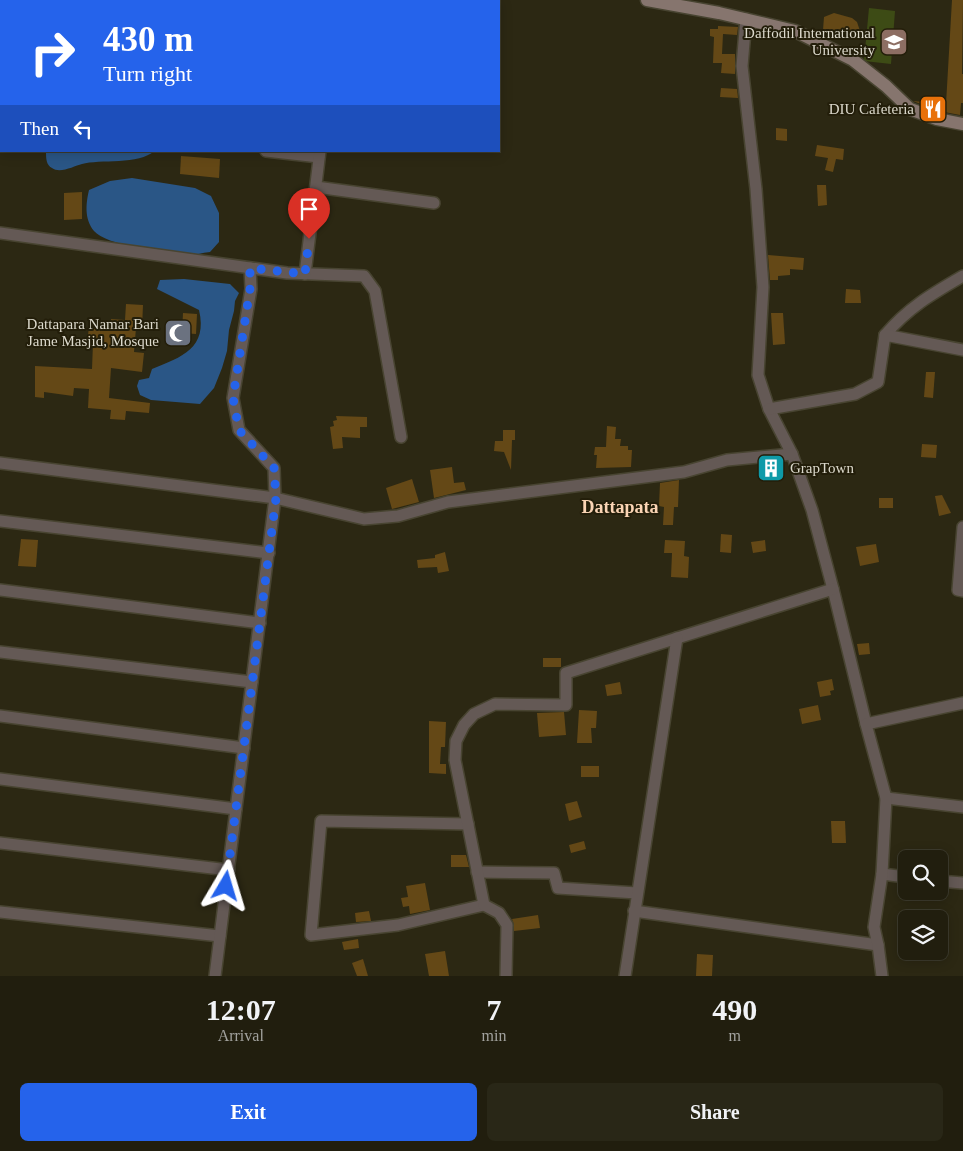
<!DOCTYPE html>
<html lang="en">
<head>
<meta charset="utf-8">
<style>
  body { margin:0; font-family:Georgia,serif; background:#292717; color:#f1f3f6; height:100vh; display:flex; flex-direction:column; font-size:19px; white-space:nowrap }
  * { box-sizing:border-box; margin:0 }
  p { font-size:16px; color:#a2a29e }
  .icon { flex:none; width:28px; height:28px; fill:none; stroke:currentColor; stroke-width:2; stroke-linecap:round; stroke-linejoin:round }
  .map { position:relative; height:976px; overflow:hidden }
  .side { display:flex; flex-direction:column; background:#211e0e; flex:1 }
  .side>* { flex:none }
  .top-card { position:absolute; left:0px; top:0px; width:500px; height:152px; box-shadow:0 2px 12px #0003,0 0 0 1px #3e3c2e; background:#2563eb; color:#fff; overflow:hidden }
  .controls { position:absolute; left:898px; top:850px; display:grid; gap:10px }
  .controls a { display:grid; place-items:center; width:50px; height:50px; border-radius:8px; background:#211e0e; box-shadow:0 2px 12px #0003,0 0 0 1px #3e3c2e; font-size:25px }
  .pin { position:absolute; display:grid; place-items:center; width:42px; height:42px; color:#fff; margin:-51px -21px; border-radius:50% 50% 50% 0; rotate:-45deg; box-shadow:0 0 5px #0007 }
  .pin .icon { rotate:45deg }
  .me { position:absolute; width:55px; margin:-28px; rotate:7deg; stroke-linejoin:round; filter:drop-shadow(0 0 4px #0008) }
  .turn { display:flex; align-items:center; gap:18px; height:105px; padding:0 20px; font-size:22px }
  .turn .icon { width:65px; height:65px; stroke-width:2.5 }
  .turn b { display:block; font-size:35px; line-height:42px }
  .then { display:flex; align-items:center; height:48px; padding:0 20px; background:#0003; gap:10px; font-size:19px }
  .eta { display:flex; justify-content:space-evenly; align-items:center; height:85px; text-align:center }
  .eta b { font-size:30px; font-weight:700; line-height:35px }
  .action { display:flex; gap:10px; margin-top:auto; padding:10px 20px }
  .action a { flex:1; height:58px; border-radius:8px; background:#2563eb; color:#fff; font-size:20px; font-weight:700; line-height:58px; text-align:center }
  .action a+a { background:#292717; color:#f1f3f6 }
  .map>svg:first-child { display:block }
  .green { fill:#3d4b15 }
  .water { fill:#2a5686 }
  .building { fill:#644816 }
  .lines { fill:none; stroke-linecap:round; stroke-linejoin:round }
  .street-casing { stroke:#484431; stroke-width:14 }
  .secondary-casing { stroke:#484431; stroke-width:15 }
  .street { stroke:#645955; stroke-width:11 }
  .secondary { stroke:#86756e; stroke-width:12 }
  .route { stroke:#2563eb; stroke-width:9; stroke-dasharray:0 16.2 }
  .labels { text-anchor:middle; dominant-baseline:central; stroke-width:4; stroke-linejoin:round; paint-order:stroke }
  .poi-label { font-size:15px; fill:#dcd9cc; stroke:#231e0a; text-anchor:end }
  .quarter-label { font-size:18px; font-weight:bold; fill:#fad4b4; stroke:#231e0a }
</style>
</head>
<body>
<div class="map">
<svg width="963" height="976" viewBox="0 0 963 976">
  <rect width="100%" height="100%" fill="#2c2813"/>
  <polygon class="green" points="869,8 895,11 891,64 864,61"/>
  <g class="water">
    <path d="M46 151H154C140 165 99 159 82 164 74 166 60 174 52 168 46 165 46 158 46 151Z"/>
    <path d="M132 178 195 188 211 196 219 213V242L210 252C201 253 192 256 183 255 163 253 106 245 94 231 84 219 86 203 89 190L110 181Z"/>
    <path d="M184 279 230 284 239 293 235 301 234 311 229 330 227 351 222 368 214 388 200 404 151 400 140 395 137 386 139 380 149 378 152 369C182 357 208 348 199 310L157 289 160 280Z"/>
  </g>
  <g class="building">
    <polygon points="952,0 963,0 962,74 963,74 963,103 961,103 960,115 939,111 913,101 946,104"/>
    <polygon points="834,13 852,18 857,22 860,31 852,33 844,31 841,37 823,30 824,17"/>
    <polygon points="718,26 738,27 737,35 723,34 722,54 735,54 735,74 721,73 722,63 713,63 714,37 710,36 710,29 718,29"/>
    <polygon points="721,88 737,89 738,98 720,97"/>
    <polygon points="776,128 787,129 787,141 776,140"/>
    <polygon points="817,145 844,149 843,160 836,159 833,172 825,170 828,158 815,156"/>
    <polygon points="181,156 220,159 219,178 180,174"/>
    <polygon points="817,185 826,185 827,205 818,206"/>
    <polygon points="82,192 82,219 64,220 64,193"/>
    <polygon points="768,255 804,258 803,270 790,269 790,275 778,276 778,280 770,280"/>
    <polygon points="846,289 860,290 861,303 845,303"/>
    <polygon points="126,304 143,305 142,328 136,328 134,352 144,353 142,372 111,368 109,398 150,403 149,413 126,411 125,420 110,419 111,410 88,408 89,389 74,388 73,396 44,392 44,398 35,397 35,366 92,369 93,343 87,343 89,327 111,329 111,319 125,320"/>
    <polygon points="183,313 197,314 196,334 182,333"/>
    <polygon points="771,313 783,313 785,344 773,345"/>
    <polygon points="926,372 935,372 933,398 924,397"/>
    <polygon points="336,416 367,417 367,427 360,427 360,438 342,437 343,448 333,449 330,427 334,426 333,421 337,420"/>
    <polygon points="607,426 616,427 615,439 621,439 620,446 628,446 628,450 632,450 631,467 596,468 597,455 594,455 595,447 606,447"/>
    <polygon points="503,430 515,430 515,440 512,440 511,470 504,452 494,451 495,441 503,441"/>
    <polygon points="922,444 937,445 936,458 921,457"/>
    <polygon points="452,467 454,483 464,482 466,490 434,498 430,470"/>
    <polygon points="412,479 419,502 392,509 386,488"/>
    <polygon points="679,480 678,507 674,507 673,525 663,525 664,507 659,506 660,483"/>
    <polygon points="942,495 951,513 939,516 935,496"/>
    <rect x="879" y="498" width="14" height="10"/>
    <polygon points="721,534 732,535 731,553 720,552"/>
    <polygon points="21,539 38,540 36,567 18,566"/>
    <polygon points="665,540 685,541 684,556 689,557 688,578 671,577 672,553 664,553"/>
    <polygon points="765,540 766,551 753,553 751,542"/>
    <polygon points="876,544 879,562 860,566 856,547"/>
    <polygon points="445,552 449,571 438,573 437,567 418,568 417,560 435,558 435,555"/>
    <polygon points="869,643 870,654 859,655 857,644"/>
    <rect x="543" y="658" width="18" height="9"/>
    <polygon points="832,679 834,690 830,691 831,695 820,697 817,682"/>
    <polygon points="620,682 622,694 607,696 605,685"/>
    <polygon points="818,705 821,720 802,724 799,709"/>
    <polygon points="579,710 597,711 596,728 591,728 592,743 577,743"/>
    <polygon points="564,712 566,735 539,737 537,713"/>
    <polygon points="429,721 446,722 445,747 441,747 440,764 446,764 446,774 429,773"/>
    <rect x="581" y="766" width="18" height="11"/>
    <polygon points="577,801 582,817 569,821 565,804"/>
    <polygon points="831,821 845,821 846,843 832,843"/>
    <polygon points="584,841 586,849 571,853 569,845"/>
    <polygon points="451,855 466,855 469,867 451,867"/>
    <polygon points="425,883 430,910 410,914 409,906 403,907 401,898 408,897 406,886"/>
    <polygon points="369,911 371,921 356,922 355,913"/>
    <polygon points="538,915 540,928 514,931 514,925 512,919"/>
    <polygon points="358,939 359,948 344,950 342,942"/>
    <polygon points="445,951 449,976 429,976 425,954"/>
    <polygon points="697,954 713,955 712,976 696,976"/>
    <polygon points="363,959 368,976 357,976 352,963"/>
  </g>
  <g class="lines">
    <g class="street-casing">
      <g id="street">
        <polyline points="216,1 216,0"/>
        <polyline points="746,19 742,66 756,189 763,287 758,375 769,409 792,454 812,510 833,589 866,724"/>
        <polyline points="266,151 319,157"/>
        <polyline points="316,187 434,203"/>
        <polyline points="0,233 287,273 364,276 375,291 401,437"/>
        <polyline points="305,274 320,151"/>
        <path d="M885 335C909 307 932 294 963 276"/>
        <polyline points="769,409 855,394 878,382 885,335 963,350"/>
        <polyline points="0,463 275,498 364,519 398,516 448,502 684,472 727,460 792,454"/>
        <polyline points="0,521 269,553"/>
        <polyline points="963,527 958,590 963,591"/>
        <polyline points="0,590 260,623"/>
        <polyline points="0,652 252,682"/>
        <polyline points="0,716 244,748"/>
        <polyline points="0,779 236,809"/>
        <polyline points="886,798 963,807"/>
        <polyline points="468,824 321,821 311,935 398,925 484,905"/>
        <polyline points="0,843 229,870"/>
        <polyline points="477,872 554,873 558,888 637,893"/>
        <polyline points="882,874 906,877"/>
        <polyline points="939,881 963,883"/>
        <polyline points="634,911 878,945"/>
        <polyline points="0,912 220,936"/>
        <polyline points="215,976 275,498 274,468 239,430 233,398 251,289 250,268"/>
        <polyline points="506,976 507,925 499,913 484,905 455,760 456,741 464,725 474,714 495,704 566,705 566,673 833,589"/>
        <polyline points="625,976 677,638"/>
        <polyline points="882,976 878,945 874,927 882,874 886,798 866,724 963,703"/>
      </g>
    </g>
    <g class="secondary-casing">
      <polyline id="secondary" points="647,0 719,13 795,31 853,60 886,86 910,109 937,119 963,124"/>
    </g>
    <use href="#street" class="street"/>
    <use href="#secondary" class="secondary"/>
  </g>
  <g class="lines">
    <polyline class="route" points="226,886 276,498 274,468 239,430 233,398 250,289 250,268 305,274 309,239"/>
  </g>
  <defs>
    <g id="university-square" transform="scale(1.4375)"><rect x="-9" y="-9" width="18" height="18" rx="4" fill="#8d6e63" stroke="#231e0a"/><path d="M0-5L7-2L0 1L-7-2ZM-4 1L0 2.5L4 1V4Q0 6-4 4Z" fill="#fff"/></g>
    <g id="restaurant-square" transform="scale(1.4375)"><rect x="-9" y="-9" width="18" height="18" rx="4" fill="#e8710a" stroke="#231e0a"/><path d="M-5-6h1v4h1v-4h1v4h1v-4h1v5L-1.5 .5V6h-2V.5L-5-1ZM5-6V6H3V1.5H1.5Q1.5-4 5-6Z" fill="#fff"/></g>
    <g id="mosque-square" transform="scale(1.4375)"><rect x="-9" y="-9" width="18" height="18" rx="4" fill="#6b7280" stroke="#231e0a"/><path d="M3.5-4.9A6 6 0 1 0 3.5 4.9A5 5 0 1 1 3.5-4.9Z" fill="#fff"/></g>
    <g id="building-square" transform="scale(1.4375)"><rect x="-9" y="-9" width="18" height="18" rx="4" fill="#0f9aa8" stroke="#231e0a"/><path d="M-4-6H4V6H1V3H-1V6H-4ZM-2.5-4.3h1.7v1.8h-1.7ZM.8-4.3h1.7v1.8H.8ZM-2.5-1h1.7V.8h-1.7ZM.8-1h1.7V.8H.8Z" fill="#fff"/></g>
  </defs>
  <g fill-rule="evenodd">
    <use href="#university-square" x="894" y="42"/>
    <use href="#restaurant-square" x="933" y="109"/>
    <use href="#mosque-square" x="178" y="333"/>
    <use href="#building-square" x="771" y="468"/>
  </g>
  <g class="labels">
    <g class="poi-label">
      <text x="875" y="33">Daffodil International<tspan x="875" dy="17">University</tspan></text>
      <text x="914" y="109">DIU Cafeteria</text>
      <text x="159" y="324">Dattapara Namar Bari<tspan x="159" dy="17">Jame Masjid, Mosque</tspan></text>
      <text x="790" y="468" text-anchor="start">GrapTown</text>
    </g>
    <g class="quarter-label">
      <text x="620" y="507">Dattapata</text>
    </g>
  </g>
</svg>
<div class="controls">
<a><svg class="icon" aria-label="search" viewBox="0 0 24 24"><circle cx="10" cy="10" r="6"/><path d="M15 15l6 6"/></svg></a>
<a><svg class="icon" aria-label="layers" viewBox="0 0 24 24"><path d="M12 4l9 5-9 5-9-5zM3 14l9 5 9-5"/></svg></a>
</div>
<div class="pin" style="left:309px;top:239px;background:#d93025"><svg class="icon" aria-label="arrive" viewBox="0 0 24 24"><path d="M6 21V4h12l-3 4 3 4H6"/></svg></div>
<svg class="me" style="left:226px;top:886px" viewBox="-20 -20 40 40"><path d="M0-17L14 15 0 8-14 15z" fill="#2563eb" stroke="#fff" stroke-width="4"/></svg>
<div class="top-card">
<div class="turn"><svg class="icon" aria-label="right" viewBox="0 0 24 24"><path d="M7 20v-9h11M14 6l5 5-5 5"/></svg><div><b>430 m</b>Turn right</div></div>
<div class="then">Then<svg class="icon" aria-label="left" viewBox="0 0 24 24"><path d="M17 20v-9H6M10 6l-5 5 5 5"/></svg></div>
</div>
</div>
<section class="side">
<div class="eta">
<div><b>12:07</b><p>Arrival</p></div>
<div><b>7</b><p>min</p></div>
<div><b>490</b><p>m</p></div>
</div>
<div class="action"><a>Exit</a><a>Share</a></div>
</section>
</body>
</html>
